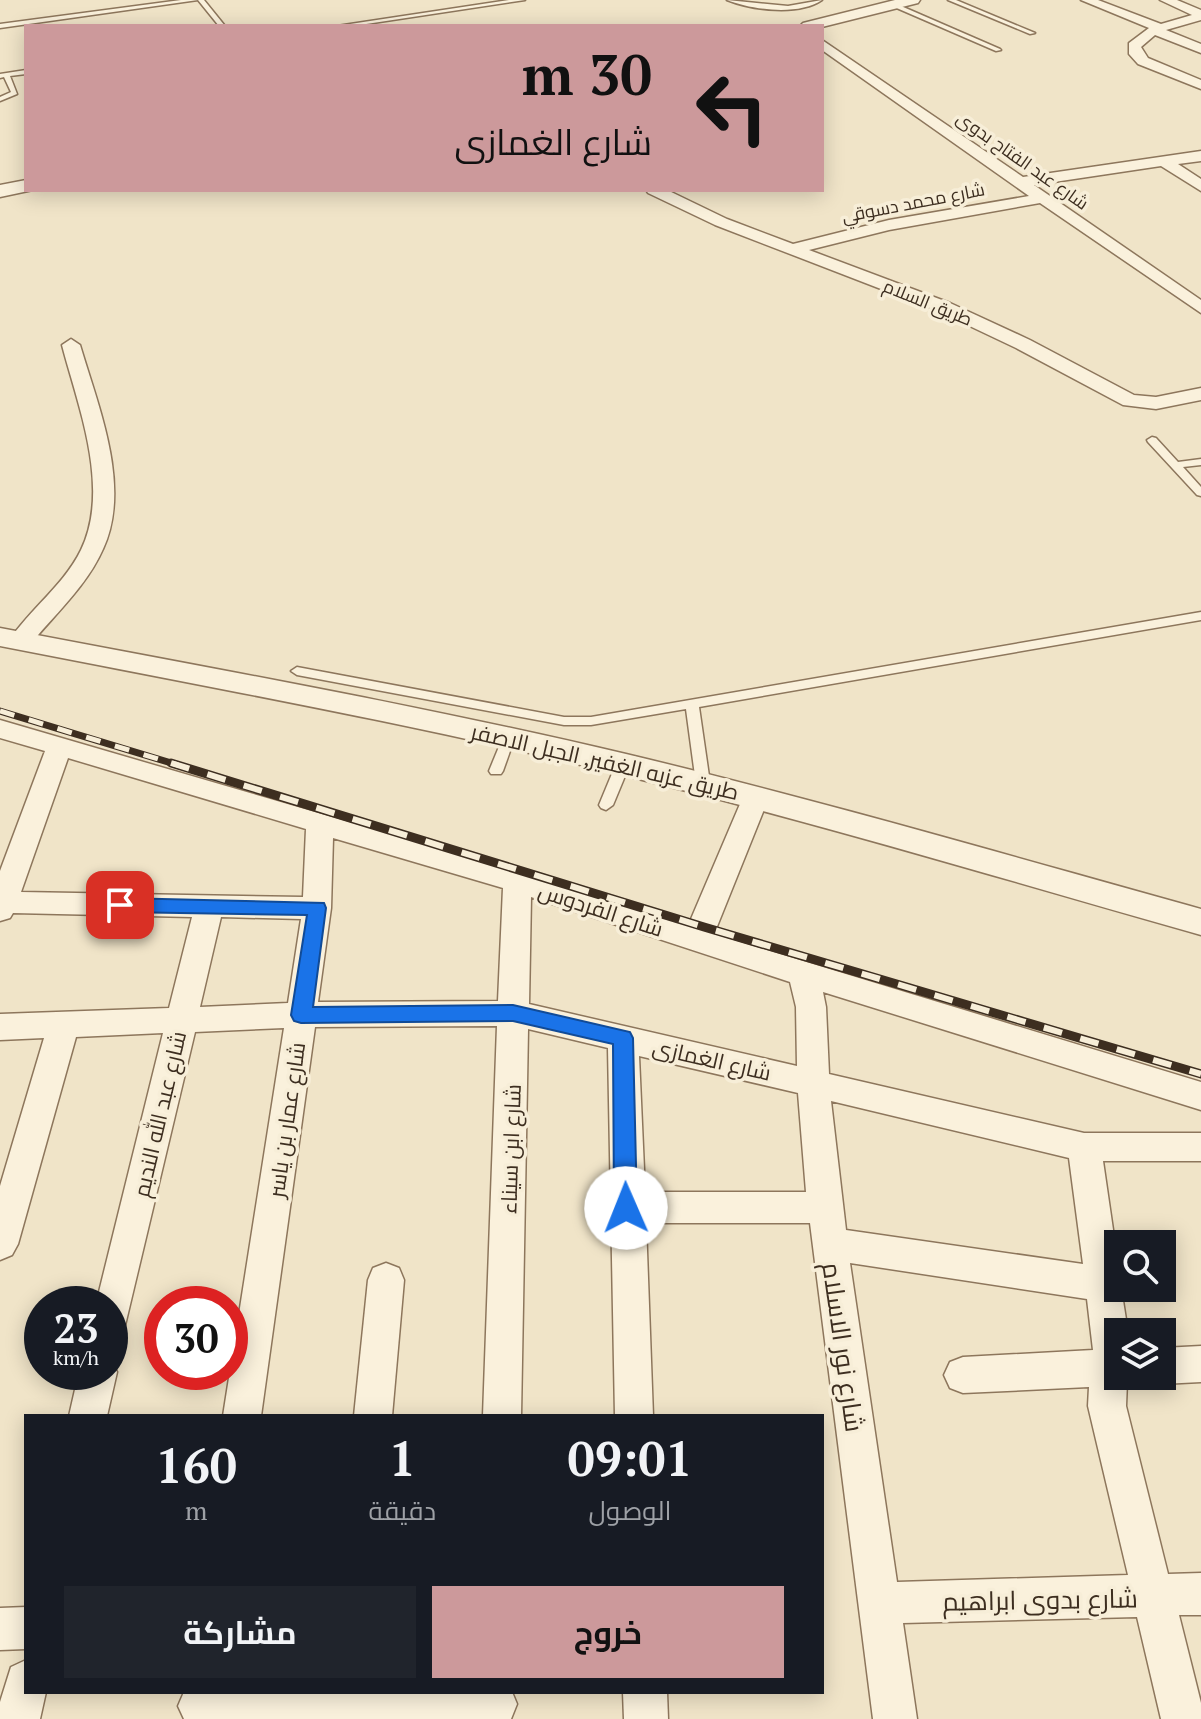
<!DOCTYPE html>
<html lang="ar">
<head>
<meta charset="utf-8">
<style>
  body { margin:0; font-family:"PT Serif",Cairo,serif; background:#20242c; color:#f1f3f6; direction:rtl; height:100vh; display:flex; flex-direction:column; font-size:30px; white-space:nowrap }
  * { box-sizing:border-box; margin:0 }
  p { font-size:26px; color:#9ea1a6 }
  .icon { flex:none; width:44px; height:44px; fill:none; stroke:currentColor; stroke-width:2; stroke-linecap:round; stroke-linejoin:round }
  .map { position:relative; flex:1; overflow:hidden; direction:ltr }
  .side { position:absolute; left:24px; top:1414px; width:800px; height:280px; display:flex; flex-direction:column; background:#171b24; border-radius:0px; box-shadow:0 4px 20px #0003; direction:rtl }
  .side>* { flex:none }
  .hud { position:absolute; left:24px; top:24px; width:800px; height:168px; border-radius:0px; box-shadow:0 4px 20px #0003; direction:rtl; background:#cc999b; color:#111; overflow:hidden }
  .controls { position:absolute; left:1104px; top:1230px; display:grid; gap:16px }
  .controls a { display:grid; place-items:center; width:72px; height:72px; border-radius:0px; background:#171b24; box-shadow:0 4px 20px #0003; font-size:40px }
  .speed { position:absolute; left:24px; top:1286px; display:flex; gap:16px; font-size:40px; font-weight:700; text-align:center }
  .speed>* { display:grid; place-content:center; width:104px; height:104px; border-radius:50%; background:#171b24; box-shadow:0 4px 20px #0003; line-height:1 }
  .speed small { font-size:20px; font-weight:400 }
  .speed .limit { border:12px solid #d22; background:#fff; color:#111 }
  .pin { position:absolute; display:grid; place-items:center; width:68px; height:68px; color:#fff; margin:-34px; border-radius:16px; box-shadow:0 4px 12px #0006 }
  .me { position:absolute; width:88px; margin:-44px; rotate:359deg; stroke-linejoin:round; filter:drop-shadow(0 0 6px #0008) }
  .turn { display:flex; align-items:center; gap:28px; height:168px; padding:0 40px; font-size:36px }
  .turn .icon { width:104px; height:104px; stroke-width:2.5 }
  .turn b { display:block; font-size:56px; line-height:68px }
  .eta { display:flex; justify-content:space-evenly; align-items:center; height:136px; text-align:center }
  .eta b { font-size:48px; font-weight:700; line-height:56px }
  .button { display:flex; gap:16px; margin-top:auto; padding:16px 40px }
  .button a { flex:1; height:92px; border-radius:0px; background:#cc999b; color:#111; font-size:32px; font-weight:700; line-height:92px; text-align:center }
  .button a+a { background:#20242c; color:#f1f3f6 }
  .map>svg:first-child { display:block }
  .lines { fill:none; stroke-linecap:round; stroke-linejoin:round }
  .service-casing { stroke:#8d765c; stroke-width:3 }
  .minor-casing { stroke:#8d765c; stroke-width:3 }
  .tertiary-casing { stroke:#8d765c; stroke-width:3 }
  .service { fill:#faf1dc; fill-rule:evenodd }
  .minor { fill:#faf1dc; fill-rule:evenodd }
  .tertiary { fill:#faf1dc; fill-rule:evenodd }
  .rail-far1-casing { stroke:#3d2e20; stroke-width:7 }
  .rail-casing { stroke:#3d2e20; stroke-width:9 }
  .rail-far1 { stroke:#f7eed8; stroke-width:5; stroke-dasharray:15; stroke-linecap:butt }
  .rail { stroke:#f7eed8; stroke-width:6; stroke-dasharray:19; stroke-linecap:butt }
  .route { fill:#1a73e8; stroke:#114b97; stroke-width:2 }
  .labels { text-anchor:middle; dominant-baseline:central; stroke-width:7; stroke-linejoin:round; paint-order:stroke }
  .far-street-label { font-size:18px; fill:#3d2e20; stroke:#f7eed8 }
  .street-label { font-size:22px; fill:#3d2e20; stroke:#f7eed8 }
  .near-street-label { font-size:26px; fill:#3d2e20; stroke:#f7eed8 }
</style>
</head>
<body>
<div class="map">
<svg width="1201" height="1719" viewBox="0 0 1201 1719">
  <rect width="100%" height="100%" fill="#f0e4c8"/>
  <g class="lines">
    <g class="service-casing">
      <g id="service">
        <polygon points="181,0 204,0 225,26 219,26 198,0 0,28 0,24"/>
        <polygon points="509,0 525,0 353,26 337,26"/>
        <path d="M727 0 788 6 822 0C799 16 752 10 727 0Z"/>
        <polygon points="948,0 956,0 1035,33 1030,34"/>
        <polygon points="894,3 1000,49 1001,50 996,51 892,6"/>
        <polygon points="26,70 26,74 10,76 17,94 0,101 0,97 11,92 4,77 0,78 0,74"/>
        <polygon points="1152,437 1156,438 1178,462 1201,459 1201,465 1183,467 1201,487 1201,496 1197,495 1148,442 1147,440"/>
        <polygon points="1201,612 1201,620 699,707 710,783 703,788 696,783 686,709 591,725 564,725 297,675 291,671 297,667 564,717 591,717"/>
        <polygon points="509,733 515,737 503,771 501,774 491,774 489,771 503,737"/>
        <polygon points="623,760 630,764 613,805 606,810 601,808 599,805 616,764"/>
      </g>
    </g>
    <g class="minor-casing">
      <g id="minor">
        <polygon points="1081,0 1098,0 1161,24 1192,15 1160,0 1177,0 1201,10 1201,20 1166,30 1201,44 1201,53 1155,35 1141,47 1148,58 1201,80 1201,89 1138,64 1129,54 1129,43 1149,28"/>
        <polygon points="822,40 1023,177 1201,151 1201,161 1178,164 1201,179 1201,191 1161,166 1034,185 1201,300 1201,313 1040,203 889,230 809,250 950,303 1030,340 1134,395 1156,397 1201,388 1201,400 1156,409 1123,405 1016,348 938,311 715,225 648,193 646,190 667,190 727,219 793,244 889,220 1029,196 822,50"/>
        <path d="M71 339 80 345C98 406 132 487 103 549 87 586 53 616 28 647H12L8 642C29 610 64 585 81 550 111 488 78 406 62 345Z"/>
        <path d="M0 720 517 871 688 926 743 797 747 790 756 788 765 790 769 797 714 934 1201 1082V1110L823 992 826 1007 829 1074 1084 1133H1201V1161H1103L1118 1264V1288H1121L1128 1332H1118V1376H1133L1127 1381 1126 1406 1168 1574 1201 1573V1615H1179L1201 1703V1719H1161L1137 1617 903 1623 917 1719H873L810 1223H646L653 1416H615L608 1048 528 1029 521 1416H483L497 1026 315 1027 261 1416H223L284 1028 195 1032 123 1334 110 1339V1304H96L163 1033 76 1037 18 1244 12 1255 0 1260V1186L44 1038 0 1040V1014L169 1008 192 917 13 913 10 918 0 921V871L45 751 0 738ZM68 758 306 829 303 897 21 892ZM333 838 503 888 498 1001 318 1002 331 908ZM531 897 790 982 796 1007 797 1066 529 1004ZM221 917 301 919 288 1003 200 1007ZM639 1056 798 1093 806 1192H645ZM831 1101 1069 1158 1083 1264 846 1230ZM850 1263 1087 1299 1093 1350 963 1357 950 1362 944 1375 950 1388 963 1393 1089 1387 1088 1406 1128 1575 897 1582Z"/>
        <polygon points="386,1263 399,1268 404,1280 392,1416 354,1416 368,1280 373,1268"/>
        <polygon points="1201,1346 1201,1382 1162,1384 1149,1379 1148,1376 1162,1376 1162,1348"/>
        <polygon points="110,1359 117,1372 107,1416 69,1416 79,1372 110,1372"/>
        <polygon points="26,1607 26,1649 0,1650 0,1608"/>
        <polygon points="26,1660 26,1692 46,1692 40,1719 0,1719 0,1702 11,1667"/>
        <polygon points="184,1692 512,1692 517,1704 511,1719 184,1719 178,1706"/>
        <polygon points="623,1692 667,1692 668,1719 624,1719"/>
      </g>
    </g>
    <g class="tertiary-casing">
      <g id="tertiary">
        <polygon points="895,0 920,0 918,3 822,27 800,26 803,23"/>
        <polygon points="26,180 26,190 33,190 0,197 0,185"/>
        <path d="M0 628C209 668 419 705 626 754 819 800 1010 856 1201 909V935C1010 881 819 823 626 776 419 725 209 687 0 646Z"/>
      </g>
    </g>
    <use href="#service" class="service"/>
    <use href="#minor" class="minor"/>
    <use href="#tertiary" class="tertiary"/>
    <g class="rail-far1-casing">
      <polyline id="rail-far1" points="0,711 178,765"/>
    </g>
    <g class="rail-casing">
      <polyline id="rail" points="171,763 704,927 1201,1074"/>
    </g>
    <use href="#rail-far1" class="rail-far1"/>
    <use href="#rail" class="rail"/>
  </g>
  <polygon class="route" points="120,898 324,903 326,908 313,1007 513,1005 630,1032 633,1038 637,1208 634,1216 626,1218 618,1216 614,1208 613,1044 513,1021 301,1023 294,1021 291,1015 307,915 120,912 111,905"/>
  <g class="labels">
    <g class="far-street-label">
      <text transform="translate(1023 160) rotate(35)">شارع عبد الفتاح بدوى</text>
      <text transform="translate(913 202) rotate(-11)">شارع محمد دسوقي</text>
      <text transform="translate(928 302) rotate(22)">طريق السلام</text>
    </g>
    <g class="street-label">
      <text transform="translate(605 761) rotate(13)">طريق عزبه الغفير, الجبل الاصفر</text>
      <text transform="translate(601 909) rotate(18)">شارع الفردوس</text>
      <text transform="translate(712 1059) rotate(13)">شارع الغمازى</text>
      <text transform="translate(159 1114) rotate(-77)">شارع عبد الله النديم</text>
      <text transform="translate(286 1120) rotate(-82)">شارع عمار بن ياسر</text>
      <text transform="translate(510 1149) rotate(-88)">شارع ابن سيناء</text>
    </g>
    <g class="near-street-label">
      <text transform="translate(844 1347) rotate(82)">شارع نور الاسلام</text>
      <text transform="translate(1040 1599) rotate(-1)">شارع بدوى ابراهيم</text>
    </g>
  </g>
</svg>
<div class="controls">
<a><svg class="icon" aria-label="search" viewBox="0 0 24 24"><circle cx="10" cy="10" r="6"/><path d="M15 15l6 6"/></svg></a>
<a><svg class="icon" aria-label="layers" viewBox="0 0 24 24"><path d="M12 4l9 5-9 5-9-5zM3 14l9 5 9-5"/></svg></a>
</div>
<div class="speed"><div>23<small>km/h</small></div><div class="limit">30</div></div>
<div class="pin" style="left:120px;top:905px;background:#d93025"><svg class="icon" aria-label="arrive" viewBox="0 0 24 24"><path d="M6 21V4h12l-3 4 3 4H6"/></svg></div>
<svg class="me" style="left:626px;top:1208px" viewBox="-20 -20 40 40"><circle r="19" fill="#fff"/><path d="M0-13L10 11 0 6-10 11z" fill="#1a73e8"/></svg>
<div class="hud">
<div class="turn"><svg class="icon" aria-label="left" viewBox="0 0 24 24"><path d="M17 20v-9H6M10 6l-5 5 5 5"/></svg><div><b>30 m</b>شارع الغمازى</div></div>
</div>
<section class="side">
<div class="eta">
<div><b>09:01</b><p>الوصول</p></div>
<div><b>1</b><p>دقيقة</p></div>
<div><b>160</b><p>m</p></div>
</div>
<div class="button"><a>خروج</a><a>مشاركة</a></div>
</section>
</div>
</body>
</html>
